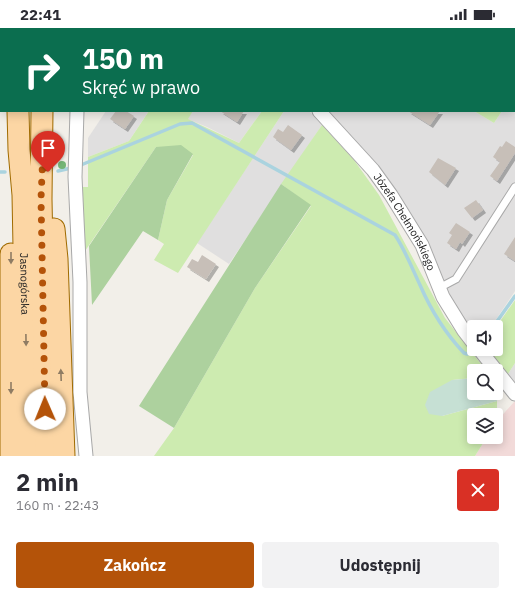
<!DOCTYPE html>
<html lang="pl">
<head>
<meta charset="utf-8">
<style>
  body { margin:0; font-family:"IBM Plex Sans",sans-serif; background:#f2f2f3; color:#2b2b33; height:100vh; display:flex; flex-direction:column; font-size:15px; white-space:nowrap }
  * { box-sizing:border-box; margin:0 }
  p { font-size:13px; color:#7c7c81 }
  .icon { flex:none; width:22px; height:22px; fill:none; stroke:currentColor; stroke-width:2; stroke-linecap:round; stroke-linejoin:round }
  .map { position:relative; height:428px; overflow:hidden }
  .drawer { display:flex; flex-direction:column; background:#fff; flex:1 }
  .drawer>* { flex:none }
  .banner { position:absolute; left:0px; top:0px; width:515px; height:84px; box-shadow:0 2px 10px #0003; background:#0b6e4f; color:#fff; overflow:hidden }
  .fabs { position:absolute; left:467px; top:292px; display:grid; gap:8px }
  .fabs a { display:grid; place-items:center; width:36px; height:36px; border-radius:4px; background:#fff; box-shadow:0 2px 10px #0003; font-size:20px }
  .pin { position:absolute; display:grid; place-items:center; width:34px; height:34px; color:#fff; margin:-41px -17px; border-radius:50% 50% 50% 0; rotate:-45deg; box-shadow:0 0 4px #0007 }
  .pin .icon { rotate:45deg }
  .me { position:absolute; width:44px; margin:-22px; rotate:359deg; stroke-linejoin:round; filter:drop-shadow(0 0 3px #0008) }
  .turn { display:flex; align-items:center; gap:14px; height:84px; padding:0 16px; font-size:18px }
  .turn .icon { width:52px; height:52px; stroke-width:2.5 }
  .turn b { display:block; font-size:28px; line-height:34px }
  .round { display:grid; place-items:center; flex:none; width:42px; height:42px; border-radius:4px; background:#f2f2f3 }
  .headline { display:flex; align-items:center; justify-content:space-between; height:68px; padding:0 16px }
  h1 { font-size:24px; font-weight:800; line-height:30px }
  .cta { display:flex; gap:8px; margin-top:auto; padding:8px 16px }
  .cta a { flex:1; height:46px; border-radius:4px; background:#b45309; color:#fff; font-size:16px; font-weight:800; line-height:46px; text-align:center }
  .cta a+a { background:#f2f2f3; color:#2b2b33 }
  .status { display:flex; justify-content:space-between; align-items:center; height:28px; padding:0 20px; background:#fff; direction:ltr }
  .status svg { height:11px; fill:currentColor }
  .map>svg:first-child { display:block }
  .residential { fill:#e0dfdf }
  .commercial { fill:#f2dad9 }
  .grass { fill:#cdebb0 }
  .forest { fill:#add19e }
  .wetland { fill:#c6e0d4 }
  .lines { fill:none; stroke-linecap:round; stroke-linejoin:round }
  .stream { stroke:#aad3df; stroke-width:3.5 }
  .building { fill:#c7bfb8; filter:url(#shadow) }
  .service-casing { stroke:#a9a9a9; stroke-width:9 }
  .minor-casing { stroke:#a9a9a9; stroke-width:15 }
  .primary-casing { stroke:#a06b00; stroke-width:23 }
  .service { stroke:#fff; stroke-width:7 }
  .minor { stroke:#fff; stroke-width:13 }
  .primary { stroke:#fcd6a4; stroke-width:21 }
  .tree { fill:#74b475 }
  .oneway { fill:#8f7c63 }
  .route { stroke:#b45309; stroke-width:7; stroke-dasharray:0 12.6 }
  .labels { text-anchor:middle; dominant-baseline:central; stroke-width:3; stroke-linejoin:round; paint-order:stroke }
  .street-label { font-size:11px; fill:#222; stroke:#fff }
</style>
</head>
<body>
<div class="status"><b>22:41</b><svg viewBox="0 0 49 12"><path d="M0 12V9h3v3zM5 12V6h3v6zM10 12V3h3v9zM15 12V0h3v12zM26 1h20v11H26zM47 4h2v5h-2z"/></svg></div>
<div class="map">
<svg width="515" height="428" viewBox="0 0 515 428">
  <defs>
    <filter id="shadow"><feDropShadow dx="3" dy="3" stdDeviation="0" flood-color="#0004"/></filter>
  </defs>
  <rect width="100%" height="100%" fill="#f2efe9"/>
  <g class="residential">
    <polygon points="249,0 336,0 335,1"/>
    <polygon points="379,0 509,0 379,1"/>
    <polygon points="515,62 515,263 491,299 474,299 474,306 456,284 433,227 327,83 474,83 494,95 502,83 514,83"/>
    <polygon points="106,83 149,83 129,113 88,129 88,110"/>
    <polygon points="193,83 262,83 239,115 207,99 187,91"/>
    <polygon points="284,83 309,83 322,97 229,236 197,215"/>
    <polygon points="515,335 515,356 508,346"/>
  </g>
  <polygon class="commercial" points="515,373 515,428 475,428 487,409 496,409 496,394"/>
  <g class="grass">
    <polygon points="509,0 515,0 514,64 514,1"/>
    <polygon points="149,83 193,83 188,91 239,115 262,83 284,83 178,245 154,232 164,216 158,212 167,172 193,127 156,119 83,226 80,159 88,159 88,129 129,113"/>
    <polygon points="474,83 502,83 494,95"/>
    <polygon points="322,97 354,132 379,167 445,290 485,341 474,343 474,350 452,352 442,388 497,373 497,391 496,394 496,387 474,387 474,409 487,409 475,428 154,428 174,400 255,260 311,178 281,156"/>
    <polygon points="515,272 515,335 508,346 487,321 496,321 496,299"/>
  </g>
  <g class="forest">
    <polygon points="181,117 193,126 167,172 158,212 143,203 92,277 89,218 156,119"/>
    <polygon points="281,156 311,177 255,260 174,400 139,378"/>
  </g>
  <polygon class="wetland" points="474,350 474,365 495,365 497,373 442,388 429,386 425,377 430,364 452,352"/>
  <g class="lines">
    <g class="stream">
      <path d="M81 137 180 96 192 95 395 207C405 222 412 240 420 257 430 280 446 306 464 325L467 326 473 324"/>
      <polyline points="58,143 71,140"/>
      <polyline points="0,144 5,144"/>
      <polyline points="493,299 515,268"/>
    </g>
  </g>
  <g class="building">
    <polygon points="116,83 126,83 134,88 125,101 110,91"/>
    <polygon points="220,83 244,83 237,94"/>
    <polygon points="408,83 440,83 430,97"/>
    <polygon points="288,97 302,107 291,122 273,109 278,101 283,104"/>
    <polygon points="506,113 515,119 515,125 497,153 490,148 500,134 493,129 500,118 502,119"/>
    <polygon points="438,130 456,140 445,157 429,144"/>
    <polygon points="476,172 483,182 472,190 464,180"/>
    <polygon points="456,195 470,204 462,216 460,214 456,221 447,215 452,207 449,205"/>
    <polygon points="515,209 515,233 504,226"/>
    <polygon points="202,227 216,236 206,251 187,239 192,231 198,234"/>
  </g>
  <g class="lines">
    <g class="service-casing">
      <polyline id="service" points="439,260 456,251 515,159"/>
    </g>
    <g class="minor-casing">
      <g id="minor">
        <polyline points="241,0 242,1"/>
        <polyline points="78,1 78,0"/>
        <polyline points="77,83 75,149 80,254 80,364 86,428"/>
        <path id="s1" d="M319 83 373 142 391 167 422 217 443 269 464 303 474 316"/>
        <polyline points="479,321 515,366"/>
      </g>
    </g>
    <g class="primary-casing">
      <g id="primary">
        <polyline points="17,0 17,1"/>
        <polyline points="41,0 42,1"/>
        <path id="s2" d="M18 83 19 122 23 167 28 428"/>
        <polyline points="42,83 41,171 46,428"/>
        <polyline points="54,201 57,231 64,428"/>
        <polyline points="11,226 11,428"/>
      </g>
    </g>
    <use href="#service" class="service"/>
    <use href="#minor" class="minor"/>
    <use href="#primary" class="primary"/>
  </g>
  <circle class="tree" cx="62" cy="137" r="4"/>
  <defs><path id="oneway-solid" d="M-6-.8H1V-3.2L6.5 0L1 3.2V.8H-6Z"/></defs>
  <g class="oneway">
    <use href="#oneway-solid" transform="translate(11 230) rotate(90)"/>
    <use href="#oneway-solid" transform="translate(26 312) rotate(89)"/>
    <use href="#oneway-solid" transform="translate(61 347) rotate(-92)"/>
    <use href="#oneway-solid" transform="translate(11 360) rotate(90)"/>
  </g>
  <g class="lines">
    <polyline class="route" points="45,381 41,171 43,122 48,144"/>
  </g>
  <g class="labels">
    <g class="street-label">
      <text stroke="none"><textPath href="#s1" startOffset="141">Józefa Chełmońskiego</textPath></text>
      <text stroke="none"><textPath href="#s2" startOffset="173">Jasnogórska</textPath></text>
    </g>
  </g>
</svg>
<div class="fabs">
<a><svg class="icon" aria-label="sound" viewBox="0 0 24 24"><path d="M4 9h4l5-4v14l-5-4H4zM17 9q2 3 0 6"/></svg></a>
<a><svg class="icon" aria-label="search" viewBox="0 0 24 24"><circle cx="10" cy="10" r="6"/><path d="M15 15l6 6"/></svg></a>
<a><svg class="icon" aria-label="layers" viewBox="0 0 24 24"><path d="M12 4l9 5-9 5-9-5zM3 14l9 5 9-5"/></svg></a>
</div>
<div class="pin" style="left:48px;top:144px;background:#d93025"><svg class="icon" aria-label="arrive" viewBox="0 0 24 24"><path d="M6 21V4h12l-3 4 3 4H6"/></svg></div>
<svg class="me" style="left:45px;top:381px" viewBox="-20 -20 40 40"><circle r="19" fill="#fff"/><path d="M0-13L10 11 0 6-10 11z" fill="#b45309"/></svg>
<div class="banner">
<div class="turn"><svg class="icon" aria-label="right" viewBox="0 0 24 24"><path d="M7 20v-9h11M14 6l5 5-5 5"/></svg><div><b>150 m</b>Skręć w prawo</div></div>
</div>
</div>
<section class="drawer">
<div class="headline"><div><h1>2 min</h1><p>160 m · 22:43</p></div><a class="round" style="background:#d93025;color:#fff"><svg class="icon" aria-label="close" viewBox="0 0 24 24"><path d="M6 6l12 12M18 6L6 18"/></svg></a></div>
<div class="cta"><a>Zakończ</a><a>Udostępnij</a></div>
</section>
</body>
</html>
